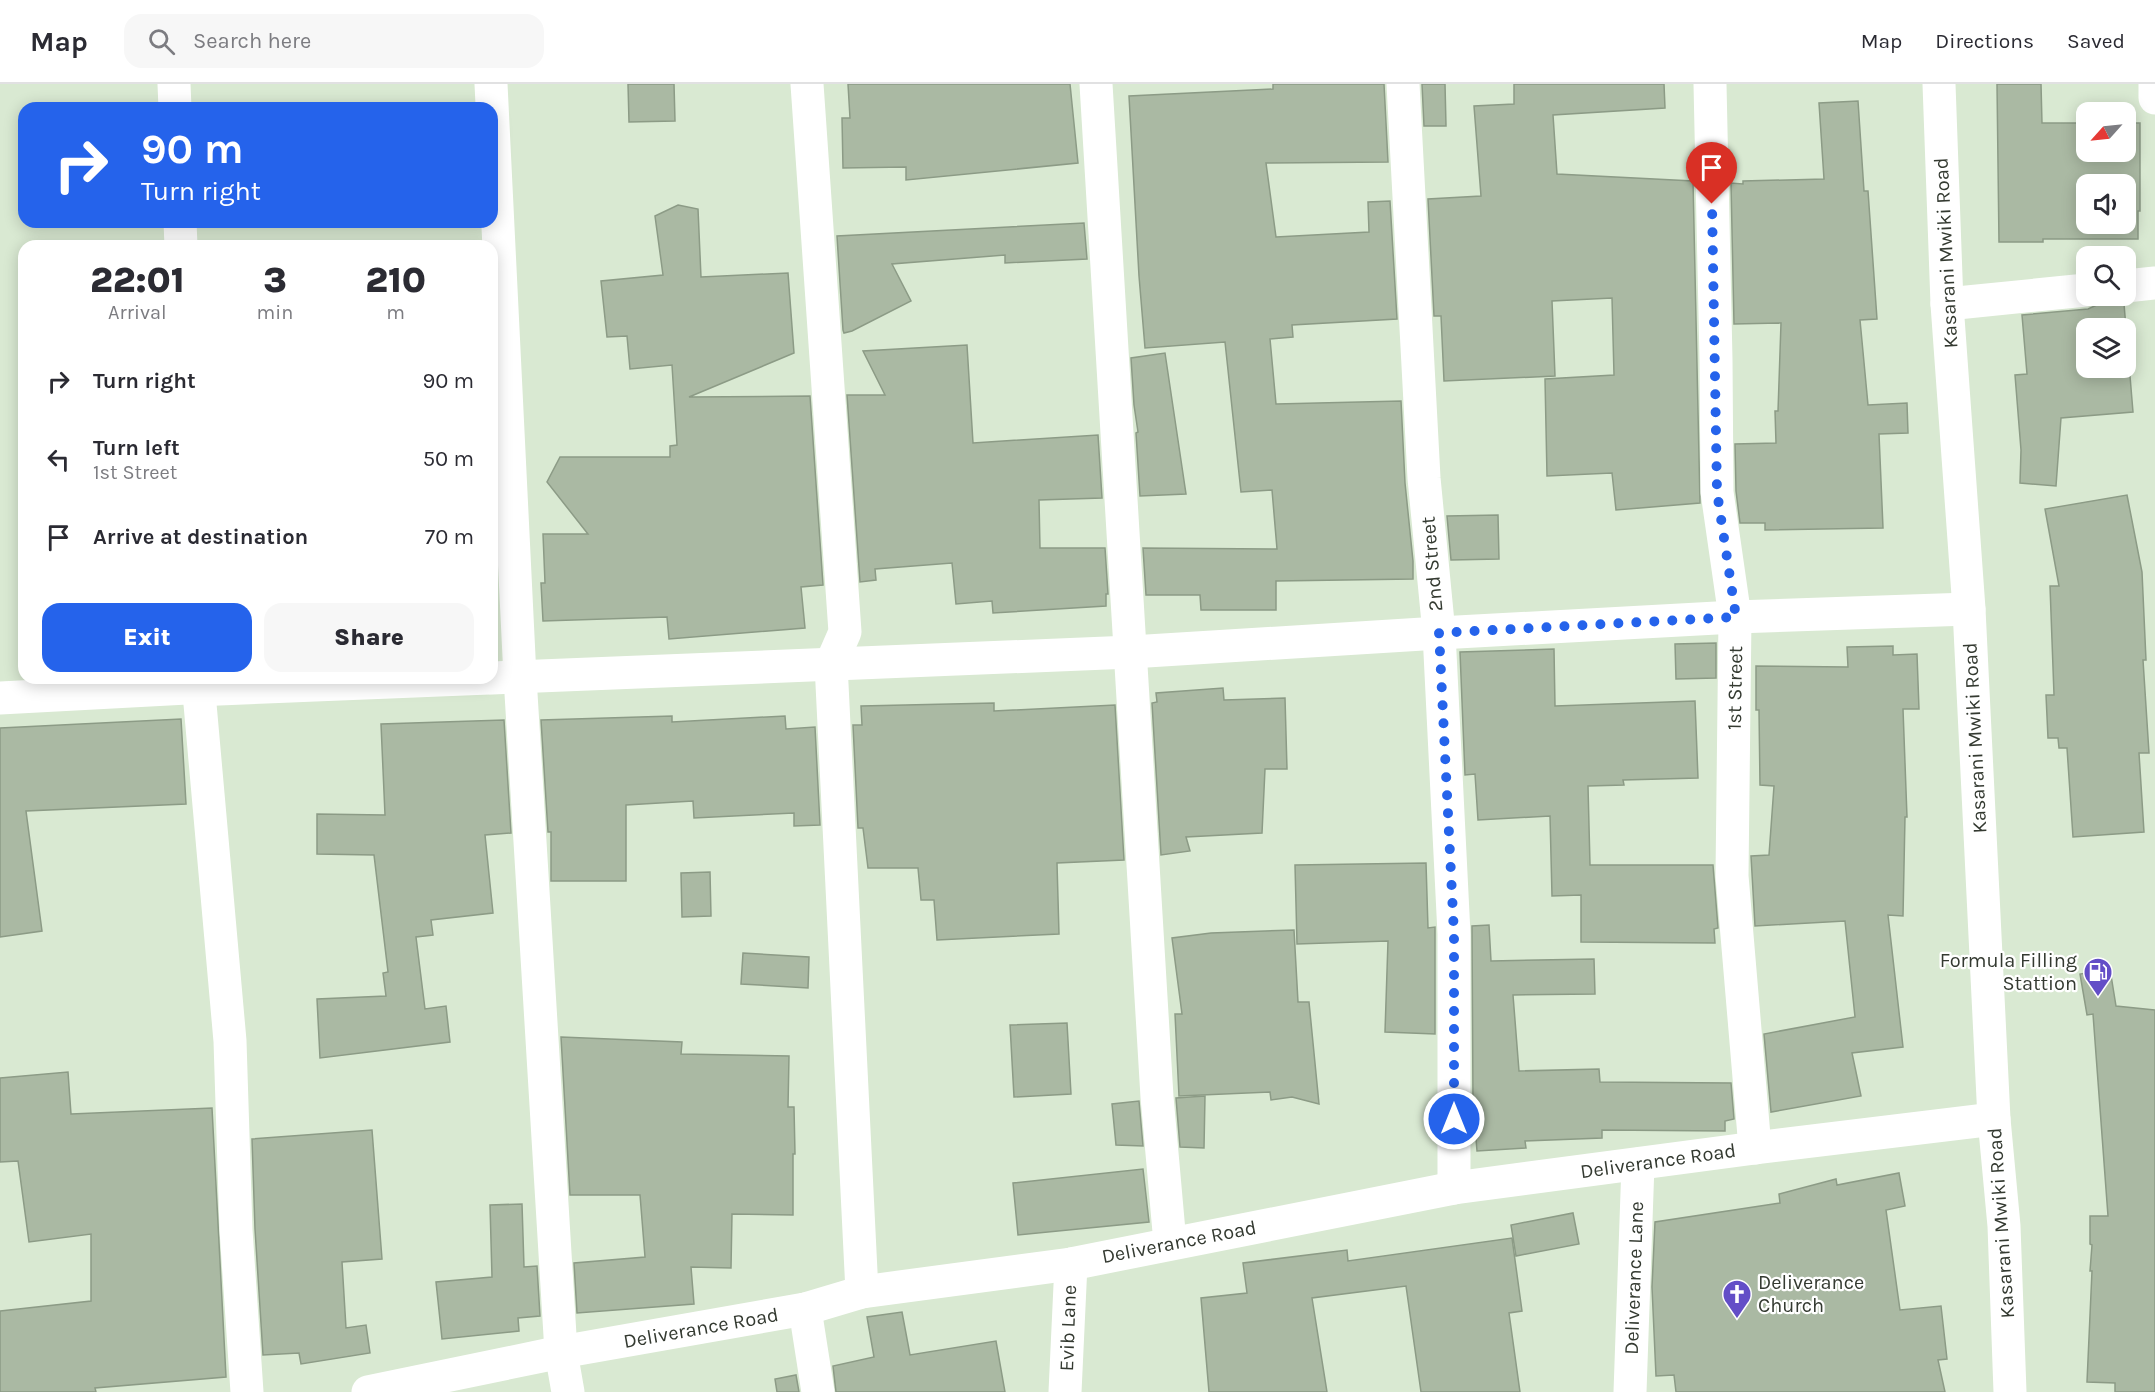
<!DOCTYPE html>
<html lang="en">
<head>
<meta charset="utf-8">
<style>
  body { margin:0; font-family:Karla,sans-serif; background:#f7f7f7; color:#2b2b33; height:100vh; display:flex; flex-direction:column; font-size:22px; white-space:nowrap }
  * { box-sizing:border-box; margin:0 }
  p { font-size:20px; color:#7c7c81 }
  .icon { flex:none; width:33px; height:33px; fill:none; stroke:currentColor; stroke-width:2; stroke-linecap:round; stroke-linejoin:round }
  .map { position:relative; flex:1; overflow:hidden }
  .side { position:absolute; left:18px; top:156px; width:480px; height:444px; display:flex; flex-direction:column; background:#fff; border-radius:18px; box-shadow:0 3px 15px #0003 }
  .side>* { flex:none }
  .hud { position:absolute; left:18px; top:18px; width:480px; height:126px; border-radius:18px; box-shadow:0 3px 15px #0003; background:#2563eb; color:#fff; overflow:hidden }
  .needle { width:39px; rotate:243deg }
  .tools { position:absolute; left:2076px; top:18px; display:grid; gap:12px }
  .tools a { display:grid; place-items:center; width:60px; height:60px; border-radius:12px; background:#fff; box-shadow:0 3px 15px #0003; font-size:30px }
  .pin { position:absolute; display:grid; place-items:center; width:51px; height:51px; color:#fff; margin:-62px -26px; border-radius:50% 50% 50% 0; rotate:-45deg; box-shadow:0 0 6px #0007 }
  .pin .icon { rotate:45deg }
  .me { position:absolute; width:66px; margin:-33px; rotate:0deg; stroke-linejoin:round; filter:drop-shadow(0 0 4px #0008) }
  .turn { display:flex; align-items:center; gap:21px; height:126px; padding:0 24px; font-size:27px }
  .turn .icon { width:78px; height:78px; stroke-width:2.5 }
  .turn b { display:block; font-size:42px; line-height:51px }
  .eta { display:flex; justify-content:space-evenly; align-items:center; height:102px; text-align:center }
  .eta b { font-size:36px; font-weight:800; line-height:42px }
  .cta { display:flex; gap:12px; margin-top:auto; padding:12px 24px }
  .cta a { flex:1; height:69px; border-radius:18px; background:#2563eb; color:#fff; font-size:24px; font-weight:800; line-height:69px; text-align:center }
  .cta a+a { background:#f7f7f7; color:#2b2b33 }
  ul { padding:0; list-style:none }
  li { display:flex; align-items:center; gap:18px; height:78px; padding:0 24px }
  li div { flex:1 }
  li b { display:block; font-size:22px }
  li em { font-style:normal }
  header { display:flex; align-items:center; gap:36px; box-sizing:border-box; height:84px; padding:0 30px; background:#fff; border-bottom:2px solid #e1e1e2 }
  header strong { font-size:28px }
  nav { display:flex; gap:33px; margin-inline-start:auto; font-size:21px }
  .search { width:420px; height:54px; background:#f7f7f7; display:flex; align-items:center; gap:15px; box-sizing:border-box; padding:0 21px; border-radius:18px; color:#7c7c81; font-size:22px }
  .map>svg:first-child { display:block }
  .building { fill:#aab9a3; stroke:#8c9b86; stroke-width:1.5; fill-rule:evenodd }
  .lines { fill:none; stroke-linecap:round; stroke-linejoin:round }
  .minor { stroke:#fff; stroke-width:33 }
  .major { stroke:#fff; stroke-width:33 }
  .route { stroke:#2563eb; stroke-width:10; stroke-dasharray:0 18 }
  .labels { text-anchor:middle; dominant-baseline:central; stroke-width:4.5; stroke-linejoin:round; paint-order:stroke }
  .street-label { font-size:20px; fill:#343a31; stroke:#fff }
  .poi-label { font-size:20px; fill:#343a31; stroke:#fff; text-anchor:end }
</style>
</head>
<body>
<header>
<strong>Map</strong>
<div class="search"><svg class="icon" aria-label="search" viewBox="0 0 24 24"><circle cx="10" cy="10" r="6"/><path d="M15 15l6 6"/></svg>Search here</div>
<nav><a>Map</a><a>Directions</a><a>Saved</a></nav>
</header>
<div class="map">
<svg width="2155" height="1308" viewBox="0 0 2155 1308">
  <rect width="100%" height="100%" fill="#d9e9d2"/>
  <g class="building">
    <polygon points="628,0 674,0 675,37 629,38"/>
    <polygon points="848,0 1070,0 1078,79 906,96 906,83 843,84 842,34 850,34"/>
    <polygon points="1273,0 1384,0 1388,78 1266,79 1276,153 1369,148 1368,118 1390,117 1397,235 1292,241 1293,253 1270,255 1276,320 1401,317 1405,399 1413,477 1413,495 1276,497 1276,526 1201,526 1200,511 1146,511 1143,464 1277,465 1272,406 1241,408 1225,258 1145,264 1139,192 1129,12 1273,5"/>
    <polygon points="1422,0 1445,0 1446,42 1424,42"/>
    <polygon points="1514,0 1664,0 1665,24 1553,31 1557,90 1693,97 1700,419 1616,426 1612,389 1547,392 1545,295 1614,291 1612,214 1552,217 1555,292 1444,297 1441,232 1434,232 1428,115 1481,112 1474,22 1514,20"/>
    <path d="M1997 0H2041L2042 39H2086V68H2126V39H2140V127H2138V155H2043V158H1999ZM2086 100H2126V140H2086Z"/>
    <polygon points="1858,17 1864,107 1868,107 1877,235 1860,236 1868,321 1907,319 1908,349 1879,350 1883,444 1765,446 1765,439 1740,439 1736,407 1735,360 1776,359 1775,327 1778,327 1781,239 1734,240 1731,99 1743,100 1743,97 1824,95 1819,19"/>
    <polygon points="678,121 698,125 701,193 788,189 794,269 689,313 810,312 823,501 801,503 805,544 669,555 667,533 543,537 541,499 545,499 543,450 588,450 547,398 560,373 670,373 670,362 677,361 672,281 630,285 627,252 607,253 601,197 663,191 655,132"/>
    <polygon points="1084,139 1087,175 1005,179 1005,171 892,180 911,217 852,247 844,249 843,246 837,152"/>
    <path d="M2103 213H2111L2118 219 2124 220 2133 328 2061 334 2056 402 2020 399 2021 366 2015 291 2027 290 2022 231 2088 225 2097 221ZM2086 244H2126V284H2086Z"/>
    <polygon points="967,261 973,359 1098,351 1102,414 1039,416 1040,464 1105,464 1108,510 1106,510 1106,522 993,529 992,517 956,520 952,479 875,485 876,496 860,498 847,311 885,311 863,267"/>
    <polygon points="1165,269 1186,410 1140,412 1136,349 1138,348 1134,321 1131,274"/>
    <polygon points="2127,411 2142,488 2146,576 2143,576 2149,669 2139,669 2144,748 2073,753 2067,664 2059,664 2058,654 2048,654 2046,611 2054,611 2050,502 2059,502 2045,425"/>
    <polygon points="1498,431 1499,475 1451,476 1447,432"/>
    <polygon points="1716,559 1716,594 1676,595 1675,560"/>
    <polygon points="1893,562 1893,571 1917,570 1919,625 1903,625 1907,733 1905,733 1903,832 1888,831 1903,963 1852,969 1861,1012 1771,1028 1764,950 1855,933 1845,837 1755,842 1751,772 1769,771 1774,702 1760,701 1759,626 1756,626 1756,582 1848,583 1847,563"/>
    <polygon points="1554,565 1555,622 1695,617 1698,694 1623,696 1624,701 1588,702 1590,781 1713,781 1718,844 1714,845 1715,859 1581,858 1581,811 1552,812 1550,732 1478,736 1475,690 1465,691 1460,568"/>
    <polygon points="1223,604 1224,616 1285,614 1287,685 1265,685 1262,749 1186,753 1190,767 1161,771 1152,619 1157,618 1156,609"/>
    <polygon points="994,619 994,627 1115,621 1124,776 1057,779 1059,850 937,856 934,816 921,816 918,784 868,784 863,744 858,744 853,641 862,641 861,622"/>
    <polygon points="672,632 672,638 785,632 786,645 815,643 820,741 794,742 794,729 694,734 693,717 626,721 626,797 551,797 551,748 548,748 541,636"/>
    <polygon points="181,635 186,720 26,727 42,847 0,853 0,644"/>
    <polygon points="504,636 511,749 485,751 493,829 431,836 433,851 416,853 425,925 446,922 450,958 320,974 317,915 386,912 383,889 388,888 374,771 317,770 317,730 385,731 381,640"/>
    <polygon points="1426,779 1428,844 1435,843 1435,950 1385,948 1388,857 1297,860 1295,781"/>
    <polygon points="710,788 711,832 682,833 681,789"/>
    <polygon points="1489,841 1491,877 1594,875 1595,910 1513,911 1519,987 1599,985 1600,998 1731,999 1734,1035 1725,1037 1725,1047 1602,1046 1602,1054 1525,1057 1526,1064 1477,1067 1473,1019 1472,842"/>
    <polygon points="1294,846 1298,918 1309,918 1319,1020 1292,1013 1271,1016 1270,1008 1179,1012 1175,930 1182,930 1172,854 1211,849"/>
    <polygon points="743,869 809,873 808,904 741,900"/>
    <polygon points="2110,885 2116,922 2155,926 2155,1308 2115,1308 2115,1299 2087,1298 2092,1187 2090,1187 2092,1161 2090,1160 2090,1132 2108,1132 2093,930 2087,931 2080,890"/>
    <polygon points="1067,939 1071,1010 1014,1013 1010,941"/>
    <polygon points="561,953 682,958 681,970 789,972 788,1023 794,1023 795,1070 793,1070 793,1131 732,1130 731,1184 691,1183 694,1220 577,1229 574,1179 645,1173 640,1111 570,1111"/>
    <polygon points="68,988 71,1030 212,1024 226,1293 95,1304 96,1308 0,1308 0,1227 91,1217 91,1150 29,1158 18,1077 0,1078 0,994"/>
    <polygon points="1205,1012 1204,1064 1180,1063 1176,1014"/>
    <polygon points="1139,1017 1143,1062 1116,1061 1112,1020"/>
    <polygon points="372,1046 382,1175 342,1178 346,1244 366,1241 370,1269 301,1280 299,1269 263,1271 255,1145 252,1055"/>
    <polygon points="1143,1085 1149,1138 1018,1151 1013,1099"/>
    <polygon points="1899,1089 1905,1122 1886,1126 1900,1226 1941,1222 1947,1275 1938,1276 1945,1308 1676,1308 1674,1291 1656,1292 1652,1203 1655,1138 1780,1119 1779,1110 1836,1095 1837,1101"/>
    <polygon points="522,1120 524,1183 537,1182 540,1232 518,1234 519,1247 442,1255 436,1198 492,1193 490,1121"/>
    <polygon points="1573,1129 1579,1160 1516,1172 1511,1141"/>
    <polygon points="1512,1154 1522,1227 1509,1229 1520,1308 1421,1308 1406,1202 1312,1214 1327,1308 1209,1308 1201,1214 1247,1209 1243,1179 1347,1166 1348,1177"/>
    <polygon points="902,1228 910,1271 996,1257 1005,1308 836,1308 833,1282 874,1273 867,1233"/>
    <polygon points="796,1291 799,1308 777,1308 775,1295"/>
  </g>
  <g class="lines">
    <g class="minor">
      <polyline points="174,0 175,24"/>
      <polyline points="491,0 520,593 561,1268 568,1308"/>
      <polyline points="807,0 845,548 831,580 862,1208"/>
      <polyline points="1096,0 1157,1013 1170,1159"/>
      <polyline points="1403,0 1424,394 1439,549 1454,850 1454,1104"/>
      <polyline points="1710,0 1716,276 1717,408 1735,533 1732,792 1755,1064"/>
      <polyline points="2155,0 2155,14"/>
      <polyline points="180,138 181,162"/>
      <polyline points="2126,202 2155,199"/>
      <polyline points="1947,220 2086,206"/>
      <polyline points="194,594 195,606 489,594"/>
      <polyline points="492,594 1131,568 1439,549 1735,533 1969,525"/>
      <path d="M0 614 187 604C197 605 199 611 200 620L230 957 236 1146 247 1308"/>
      <polyline points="805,1225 818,1308"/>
      <polyline points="368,1308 561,1268 805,1225 862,1208 1071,1180 1454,1104 1755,1064 1994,1035"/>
      <polyline points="1065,1308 1071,1180"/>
      <polyline points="1630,1308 1638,1080"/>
    </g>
    <polyline class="major" points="1939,0 1947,220 1969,525 1994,1035 2004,1142 2010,1308"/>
  </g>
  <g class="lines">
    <polyline class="route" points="1454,1035 1454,850 1439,549 1736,533 1717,408 1712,120"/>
  </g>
  <defs>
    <g id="fuel-pin" transform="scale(1.5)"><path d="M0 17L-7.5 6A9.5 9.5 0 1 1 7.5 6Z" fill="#634ec7" stroke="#fff"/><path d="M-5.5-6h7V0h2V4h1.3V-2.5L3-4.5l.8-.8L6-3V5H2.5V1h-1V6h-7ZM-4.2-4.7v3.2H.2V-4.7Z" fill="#fff"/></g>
    <g id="church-pin" transform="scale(1.5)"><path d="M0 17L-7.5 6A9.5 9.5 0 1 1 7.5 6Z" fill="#634ec7" stroke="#fff"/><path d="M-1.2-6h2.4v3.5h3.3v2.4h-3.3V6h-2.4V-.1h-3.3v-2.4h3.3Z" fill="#fff"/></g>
  </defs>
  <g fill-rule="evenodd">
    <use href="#fuel-pin" x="2098" y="888"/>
    <use href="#church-pin" x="1737" y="1210"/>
  </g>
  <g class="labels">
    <g class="street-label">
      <text transform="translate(1946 169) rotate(-93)">Kasarani Mwiki Road</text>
      <text transform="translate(1432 480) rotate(-95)">2nd Street</text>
      <text transform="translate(1735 604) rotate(-89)">1st Street</text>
      <text transform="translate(1975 654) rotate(-93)">Kasarani Mwiki Road</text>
      <text transform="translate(1658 1077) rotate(-8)">Deliverance Road</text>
      <text transform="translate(2001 1139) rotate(-94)">Kasarani Mwiki Road</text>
      <text transform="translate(1179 1158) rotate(-11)">Deliverance Road</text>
      <text transform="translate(1634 1194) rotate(-88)">Deliverance Lane</text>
      <text transform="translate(701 1244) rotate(-10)">Deliverance Road</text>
      <text transform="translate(1068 1244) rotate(-88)">Evib Lane</text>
    </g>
    <g class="poi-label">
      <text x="2077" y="876">Formula Filling<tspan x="2077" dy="23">Stattion</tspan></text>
      <text x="1758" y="1198" text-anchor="start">Deliverance<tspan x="1758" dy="23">Church</tspan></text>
    </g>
  </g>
</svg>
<div class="tools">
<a><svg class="needle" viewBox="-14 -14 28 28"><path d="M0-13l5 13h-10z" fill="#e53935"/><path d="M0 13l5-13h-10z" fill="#7c7c81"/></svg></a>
<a><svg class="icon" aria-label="sound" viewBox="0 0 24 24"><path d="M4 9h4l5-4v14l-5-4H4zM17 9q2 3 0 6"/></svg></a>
<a><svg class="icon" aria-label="search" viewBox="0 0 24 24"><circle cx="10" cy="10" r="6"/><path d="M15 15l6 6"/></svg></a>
<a><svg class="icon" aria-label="layers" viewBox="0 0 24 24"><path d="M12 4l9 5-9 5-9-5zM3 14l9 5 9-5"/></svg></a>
</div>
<div class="pin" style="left:1712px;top:120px;background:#d93025"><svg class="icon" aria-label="arrive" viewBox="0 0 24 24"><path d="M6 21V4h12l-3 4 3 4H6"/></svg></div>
<svg class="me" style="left:1454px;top:1035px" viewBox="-20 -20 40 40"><circle r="17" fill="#2563eb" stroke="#fff" stroke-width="3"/><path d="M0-11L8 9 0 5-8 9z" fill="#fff"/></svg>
<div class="hud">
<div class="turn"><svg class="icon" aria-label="right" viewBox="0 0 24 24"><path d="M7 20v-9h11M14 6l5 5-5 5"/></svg><div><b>90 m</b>Turn right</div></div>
</div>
<section class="side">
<div class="eta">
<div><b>22:01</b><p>Arrival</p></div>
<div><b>3</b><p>min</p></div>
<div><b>210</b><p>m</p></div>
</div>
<ul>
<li><svg class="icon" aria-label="right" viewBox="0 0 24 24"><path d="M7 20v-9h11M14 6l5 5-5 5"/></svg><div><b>Turn right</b></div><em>90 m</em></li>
<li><svg class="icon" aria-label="left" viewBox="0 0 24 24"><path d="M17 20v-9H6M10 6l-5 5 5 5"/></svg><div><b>Turn left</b><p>1st Street</p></div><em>50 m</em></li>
<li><svg class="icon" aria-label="arrive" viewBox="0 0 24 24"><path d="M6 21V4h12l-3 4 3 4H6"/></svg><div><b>Arrive at destination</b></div><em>70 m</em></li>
</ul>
<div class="cta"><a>Exit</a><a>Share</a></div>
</section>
</div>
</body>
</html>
